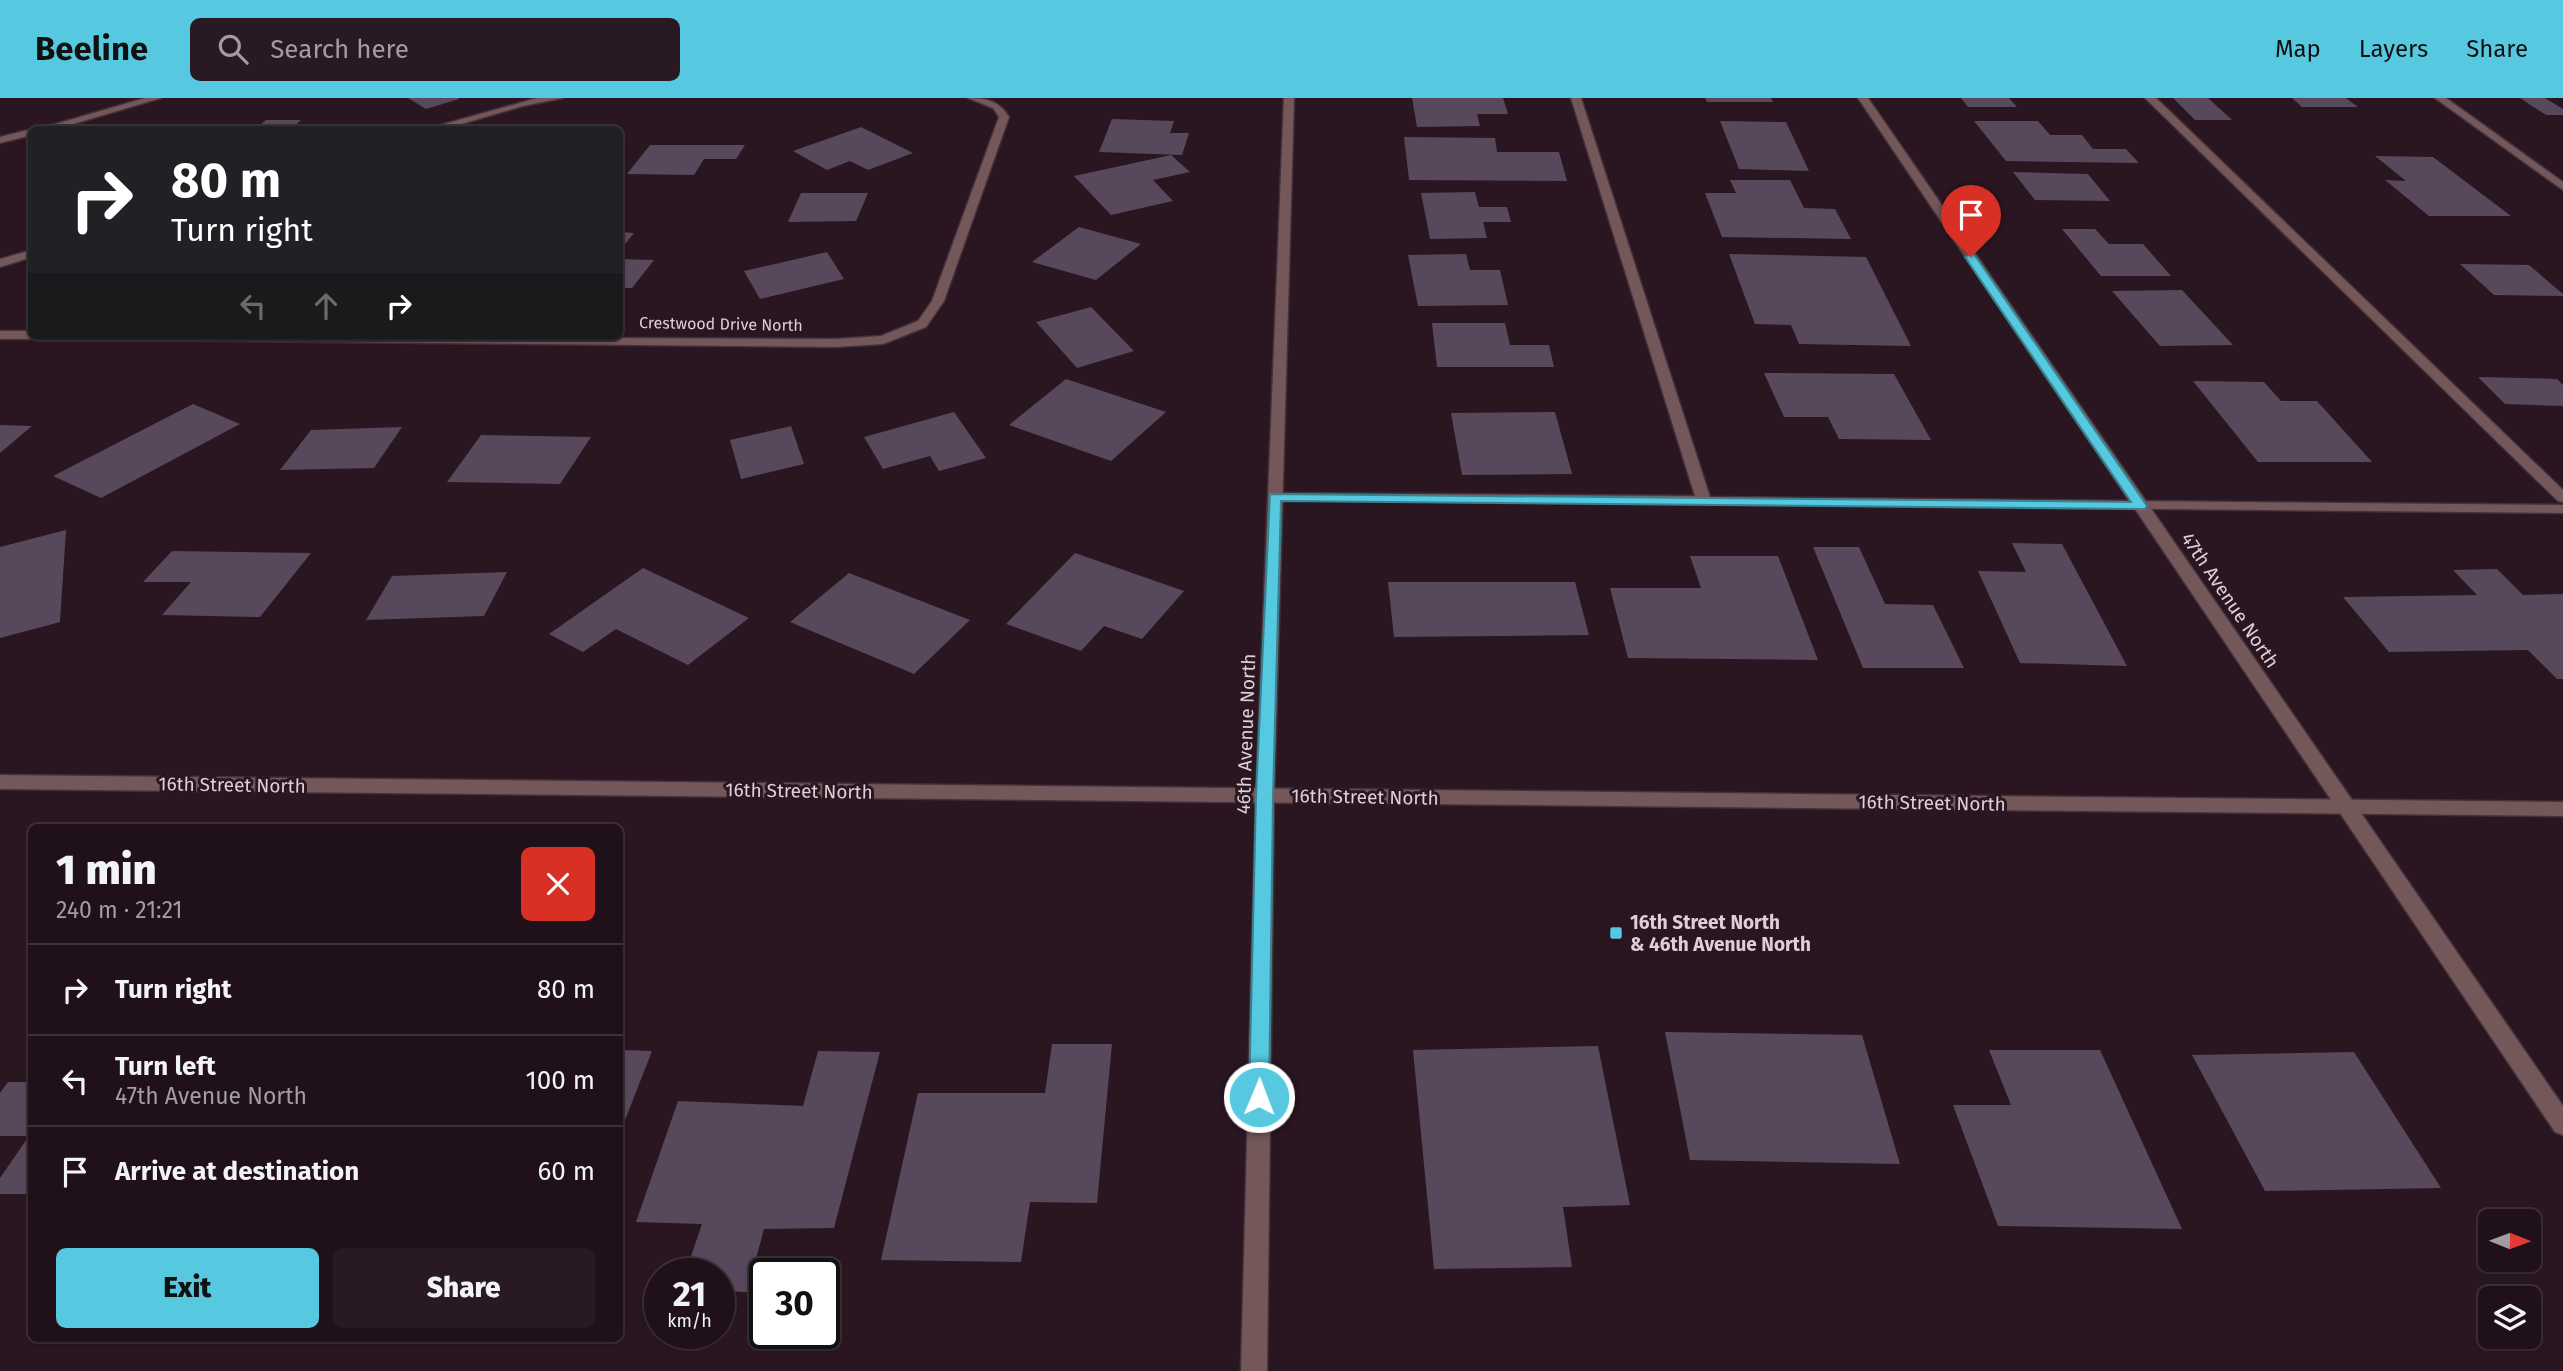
<!DOCTYPE html>
<html lang="en">
<head>
<meta charset="utf-8">
<style>
  body { margin:0; font-family:"Fira Sans",sans-serif; background:#281922; color:#f1f3f6; height:100vh; display:flex; flex-direction:column; font-size:26px; white-space:nowrap }
  * { box-sizing:border-box; margin:0 }
  p { font-size:23px; color:#a29da2 }
  .icon { flex:none; width:38px; height:38px; fill:none; stroke:currentColor; stroke-width:2; stroke-linecap:round; stroke-linejoin:round }
  .map { position:relative; flex:1; overflow:hidden }
  .side { position:absolute; left:28px; top:726px; width:595px; height:518px; display:flex; flex-direction:column; background:#201019; border-radius:10px; box-shadow:0 2px 5px #0004,0 0 0 2px #3d3038 }
  .side>* { flex:none }
  .hud { position:absolute; left:28px; top:28px; width:595px; height:214px; border-radius:10px; box-shadow:0 2px 5px #0004,0 0 0 2px #3d3038; background:#202124; color:#fff; overflow:hidden }
  .needle { width:46px; rotate:91deg }
  .fabs { position:absolute; left:2478px; top:1111px; display:grid; gap:14px }
  .fabs a { display:grid; place-items:center; width:63px; height:63px; border-radius:10px; background:#201019; box-shadow:0 2px 5px #0004,0 0 0 2px #3d3038; font-size:35px }
  .speed { position:absolute; left:644px; top:1160px; display:flex; gap:14px; font-size:35px; font-weight:700; text-align:center }
  .speed>* { display:grid; place-content:center; width:91px; height:91px; border-radius:50%; background:#201019; box-shadow:0 2px 5px #0004,0 0 0 2px #3d3038; line-height:1 }
  .speed small { font-size:18px; font-weight:400 }
  .speed .limit { border:4px solid #111; border-radius:10px; background:#fff; color:#111 }
  .pin { position:absolute; display:grid; place-items:center; width:60px; height:60px; color:#fff; margin:-72px -30px; border-radius:50% 50% 50% 0; rotate:-45deg; box-shadow:0 0 7px #0007 }
  .pin .icon { rotate:45deg }
  .me { position:absolute; width:77px; margin:-38px; rotate:1deg; stroke-linejoin:round; filter:drop-shadow(0 0 5px #0008) }
  .turn { display:flex; align-items:center; gap:24px; height:147px; padding:0 28px; font-size:32px }
  .turn .icon { width:91px; height:91px; stroke-width:2.5 }
  .turn b { display:block; font-size:49px; line-height:60px }
  .lanes { display:flex; align-items:center; height:66px; padding:0 28px; background:#0003; justify-content:center; gap:35px; direction:ltr }
  .lanes .off { opacity:.35 }
  .round { display:grid; place-items:center; flex:none; width:74px; height:74px; border-radius:10px; background:#281922 }
  .summary { display:flex; align-items:center; justify-content:space-between; height:119px; padding:0 28px }
  h1 { font-size:42px; font-weight:800; line-height:52px }
  .cta { display:flex; gap:14px; margin-top:auto; padding:14px 28px }
  .cta a { flex:1; height:80px; border-radius:10px; background:#56c9e1; color:#111; font-size:28px; font-weight:800; line-height:80px; text-align:center }
  .cta a+a { background:#281922; color:#f1f3f6 }
  ul { padding:0; list-style:none }
  li { display:flex; align-items:center; gap:21px; height:91px; padding:0 28px; border-top:2px solid #3d3038 }
  li div { flex:1 }
  li b { display:block; font-size:26px }
  li em { font-style:normal }
  header { display:flex; align-items:center; gap:42px; box-sizing:border-box; height:98px; padding:0 35px; background:#56c9e1; color:#111 }
  header strong { font-size:33px }
  nav { display:flex; gap:38px; margin-inline-start:auto; font-size:24px }
  .search { width:490px; height:63px; background:#281922; display:flex; align-items:center; gap:18px; box-sizing:border-box; padding:0 24px; border-radius:10px; color:#a29da2; font-size:26px }
  .map>svg:first-child { display:block }
  .building { fill:#57485b }
  .lines { fill:none; stroke-linecap:round; stroke-linejoin:round }
  .service-casing { stroke:#43303a; stroke-width:3 }
  .minor-casing { stroke:#43303a; stroke-width:3 }
  .tertiary-casing { stroke:#43303a; stroke-width:3 }
  .service { fill:#735759; fill-rule:evenodd }
  .minor { fill:#735759; fill-rule:evenodd }
  .tertiary { fill:#735759; fill-rule:evenodd }
  .route { fill:#56c9e1; stroke:#388392; stroke-width:2 }
  .poi-dot { fill:#56c9e1; stroke:#2a1621; stroke-width:2.5 }
  .labels { text-anchor:middle; dominant-baseline:central; stroke-width:6; stroke-linejoin:round; paint-order:stroke }
  .far-street-label { font-size:16px; fill:#decfd6; stroke:#2a1621 }
  .street-label { font-size:19px; fill:#decfd6; stroke:#2a1621 }
  .poi-label { font-size:19px; font-weight:bold; fill:#decfd6; stroke:#2a1621; text-anchor:start }
</style>
</head>
<body>
<header>
<strong>Beeline</strong>
<div class="search"><svg class="icon" aria-label="search" viewBox="0 0 24 24"><circle cx="10" cy="10" r="6"/><path d="M15 15l6 6"/></svg>Search here</div>
<nav><a>Map</a><a>Layers</a><a>Share</a></nav>
</header>
<div class="map">
<svg width="2563" height="1273" viewBox="0 0 2563 1273">
  <rect width="100%" height="100%" fill="#2a1621"/>
  <g class="building">
    <polygon points="408,0 459,0 459,1 426,11"/>
    <polygon points="1412,0 1503,0 1508,16 1477,16 1480,28 1417,29"/>
    <polygon points="1705,0 1771,0 1773,4 1707,4"/>
    <polygon points="1961,0 2009,0 2017,9 1968,9"/>
    <polygon points="2173,0 2208,0 2232,22 2195,22"/>
    <polygon points="2292,0 2346,0 2358,9 2302,9"/>
    <polygon points="2520,0 2545,0 2563,11 2563,17 2546,17"/>
    <polygon points="1112,21 1174,23 1170,35 1189,35 1182,57 1099,54"/>
    <polygon points="266,22 301,22 290,32 255,32"/>
    <polygon points="1720,23 1786,24 1809,73 1739,71"/>
    <polygon points="1974,23 2038,23 2050,37 2082,37 2093,51 2126,51 2139,65 2006,63"/>
    <polygon points="861,29 913,55 868,72 850,63 827,72 793,53"/>
    <polygon points="1404,39 1495,40 1497,54 1559,54 1567,83 1409,82"/>
    <polygon points="650,47 745,47 736,61 704,61 694,77 627,76"/>
    <polygon points="1171,57 1190,74 1153,82 1173,103 1111,117 1074,78"/>
    <polygon points="2375,58 2433,59 2511,118 2429,118 2385,82 2406,83"/>
    <polygon points="2013,74 2088,76 2110,103 2035,102"/>
    <polygon points="1730,82 1790,82 1804,110 1835,111 1851,141 1722,139 1705,95 1736,95"/>
    <polygon points="1475,94 1479,109 1507,109 1511,124 1483,124 1487,140 1430,141 1421,95"/>
    <polygon points="801,95 868,95 856,123 788,124"/>
    <polygon points="1079,129 1141,146 1096,182 1032,164"/>
    <polygon points="2062,131 2095,131 2109,146 2143,146 2171,178 2101,178"/>
    <polygon points="620,134 634,135 620,152"/>
    <polygon points="827,154 844,181 760,201 744,173"/>
    <polygon points="1466,156 1470,172 1500,172 1508,207 1418,208 1408,157"/>
    <polygon points="1729,156 1866,159 1911,248 1799,246 1791,227 1755,226"/>
    <polygon points="620,161 654,162 632,190 620,190"/>
    <polygon points="2460,166 2529,167 2563,196 2563,198 2494,197"/>
    <polygon points="2182,192 2233,247 2160,248 2112,193"/>
    <polygon points="1091,209 1134,253 1077,270 1036,224"/>
    <polygon points="1432,225 1505,225 1510,247 1549,247 1554,269 1437,269"/>
    <polygon points="1764,275 1894,276 1931,342 1839,341 1828,319 1784,319"/>
    <polygon points="2478,279 2557,281 2563,287 2563,308 2505,306"/>
    <polygon points="1066,281 1166,314 1111,363 1009,327"/>
    <polygon points="2193,283 2264,284 2281,303 2317,303 2372,364 2258,364"/>
    <polygon points="193,306 240,326 101,400 53,378"/>
    <polygon points="954,314 986,360 939,373 930,358 883,371 864,339"/>
    <polygon points="1555,314 1572,376 1462,377 1451,315"/>
    <polygon points="0,327 32,328 0,355"/>
    <polygon points="791,328 804,366 741,381 730,342"/>
    <polygon points="402,329 374,370 280,372 311,332"/>
    <polygon points="481,337 591,339 560,386 447,384"/>
    <polygon points="66,432 60,524 0,540 0,449"/>
    <polygon points="2012,445 2062,446 2127,568 2020,565 1978,473 2026,474"/>
    <polygon points="1813,449 1859,449 1885,506 1933,507 1964,570 1863,570"/>
    <polygon points="172,453 311,455 260,519 162,517 191,484 143,484"/>
    <polygon points="1075,455 1184,493 1142,541 1104,528 1081,553 1006,526"/>
    <polygon points="1690,458 1778,458 1818,562 1628,560 1610,490 1701,490"/>
    <polygon points="643,470 749,520 688,567 616,531 583,554 549,536"/>
    <polygon points="2497,471 2523,497 2563,496 2563,581 2557,581 2528,552 2389,554 2343,499 2477,497 2453,472"/>
    <polygon points="507,474 484,518 366,522 392,478"/>
    <polygon points="849,475 970,522 914,576 790,524"/>
    <polygon points="1388,484 1575,484 1589,537 1394,539"/>
    <polygon points="1665,934 1862,937 1900,1066 1690,1062"/>
    <polygon points="1052,946 1112,946 1097,1105 1030,1104 1021,1164 881,1162 918,995 1045,995"/>
    <polygon points="1598,948 1630,1107 1563,1109 1572,1169 1434,1171 1413,952"/>
    <polygon points="620,952 652,953 620,1035"/>
    <polygon points="1989,952 2100,952 2182,1131 1998,1128 1953,1007 2011,1007"/>
    <polygon points="818,953 880,954 834,1130 764,1131 747,1194 719,1193 719,1176 685,1176 702,1126 636,1124 678,1003 803,1008"/>
    <polygon points="2354,954 2441,1090 2265,1093 2192,957"/>
    <polygon points="8,984 32,984 32,1096 0,1096 0,1080 29,1038 0,1038 0,995"/>
  </g>
  <g class="lines">
    <g class="service-casing">
      <g id="service">
        <polygon points="1571,0 1581,0 1710,399 2563,407 2563,415 1270,402 1268,399 1270,396 1275,395 1695,398"/>
        <polygon points="2145,0 2156,0 2563,392 2563,404 2558,403"/>
      </g>
    </g>
    <g class="minor-casing">
      <g id="minor">
        <polygon points="537,0 563,0 523,8 441,32 423,32"/>
        <path d="M968 0C987 0 999 3 1009 19L944 203 926 229 883 246 836 249 129 242 123 238 836 241 881 238 918 223 932 203 999 19 993 10Z"/>
        <polygon points="1284,0 1294,0 1274,698 1267,1273 1241,1273 1256,698"/>
        <polygon points="1858,0 1868,0 2563,1008 2563,1037 2555,1034"/>
        <polygon points="2435,0 2446,0 2563,84 2563,92"/>
        <polygon points="32,152 32,159 0,169 0,161"/>
        <polygon points="0,233 32,233 32,238 38,238 32,241 0,241"/>
      </g>
    </g>
    <g class="tertiary-casing">
      <g id="tertiary">
        <polygon points="145,0 161,0 53,32 35,32"/>
        <polygon points="32,31 34,32 32,32 32,37 0,45 0,39"/>
        <polygon points="0,677 2563,704 2563,718 0,691"/>
      </g>
    </g>
    <use href="#service" class="service"/>
    <use href="#minor" class="minor"/>
    <use href="#tertiary" class="tertiary"/>
  </g>
  <polygon class="route" points="1971,155 1974,156 2147,408 2145,411 1281,403 1273,698 1269,999 1266,1005 1259,1008 1252,1005 1249,999 1256,698 1270,396 2131,404 1965,159"/>
  <rect class="poi-dot" x="1609" y="828" width="14" height="14" rx="3.5"/>
  <g class="labels">
    <g class="far-street-label">
      <text transform="translate(721 226) rotate(1)">Crestwood Drive North</text>
    </g>
    <g class="street-label">
      <text transform="translate(2230 502) rotate(56)">47th Avenue North</text>
      <text transform="translate(1246 636) rotate(-88)">46th Avenue North</text>
      <text transform="translate(232 687) rotate(1)">16th Street North</text>
      <text transform="translate(799 693) rotate(1)">16th Street North</text>
      <text transform="translate(1365 699) rotate(1)">16th Street North</text>
      <text transform="translate(1932 705) rotate(1)">16th Street North</text>
    </g>
    <g class="poi-label">
      <text x="1630" y="824">16th Street North<tspan x="1630" dy="22">&amp; 46th Avenue North</tspan></text>
    </g>
  </g>
</svg>
<div class="fabs">
<a><svg class="needle" viewBox="-14 -14 28 28"><path d="M0-13l5 13h-10z" fill="#e53935"/><path d="M0 13l5-13h-10z" fill="#a29da2"/></svg></a>
<a><svg class="icon" aria-label="layers" viewBox="0 0 24 24"><path d="M12 4l9 5-9 5-9-5zM3 14l9 5 9-5"/></svg></a>
</div>
<div class="speed"><div>21<small>km/h</small></div><div class="limit">30</div></div>
<div class="pin" style="left:1971px;top:159px;background:#d93025"><svg class="icon" aria-label="arrive" viewBox="0 0 24 24"><path d="M6 21V4h12l-3 4 3 4H6"/></svg></div>
<svg class="me" style="left:1259px;top:999px" viewBox="-20 -20 40 40"><circle r="17" fill="#56c9e1" stroke="#fff" stroke-width="3"/><path d="M0-11L8 9 0 5-8 9z" fill="#fff"/></svg>
<div class="hud">
<div class="turn"><svg class="icon" aria-label="right" viewBox="0 0 24 24"><path d="M7 20v-9h11M14 6l5 5-5 5"/></svg><div><b>80 m</b>Turn right</div></div>
<div class="lanes"><svg class="icon off" aria-label="left" viewBox="0 0 24 24"><path d="M17 20v-9H6M10 6l-5 5 5 5"/></svg><svg class="icon off" aria-label="ahead" viewBox="0 0 24 24"><path d="M12 20V5M6 11l6-6 6 6"/></svg><svg class="icon" aria-label="right" viewBox="0 0 24 24"><path d="M7 20v-9h11M14 6l5 5-5 5"/></svg></div>
</div>
<section class="side">
<div class="summary"><div><h1>1 min</h1><p>240 m · 21:21</p></div><a class="round" style="background:#d93025;color:#fff"><svg class="icon" aria-label="close" viewBox="0 0 24 24"><path d="M6 6l12 12M18 6L6 18"/></svg></a></div>
<ul>
<li><svg class="icon" aria-label="right" viewBox="0 0 24 24"><path d="M7 20v-9h11M14 6l5 5-5 5"/></svg><div><b>Turn right</b></div><em>80 m</em></li>
<li><svg class="icon" aria-label="left" viewBox="0 0 24 24"><path d="M17 20v-9H6M10 6l-5 5 5 5"/></svg><div><b>Turn left</b><p>47th Avenue North</p></div><em>100 m</em></li>
<li><svg class="icon" aria-label="arrive" viewBox="0 0 24 24"><path d="M6 21V4h12l-3 4 3 4H6"/></svg><div><b>Arrive at destination</b></div><em>60 m</em></li>
</ul>
<div class="cta"><a>Exit</a><a>Share</a></div>
</section>
</div>
</body>
</html>
